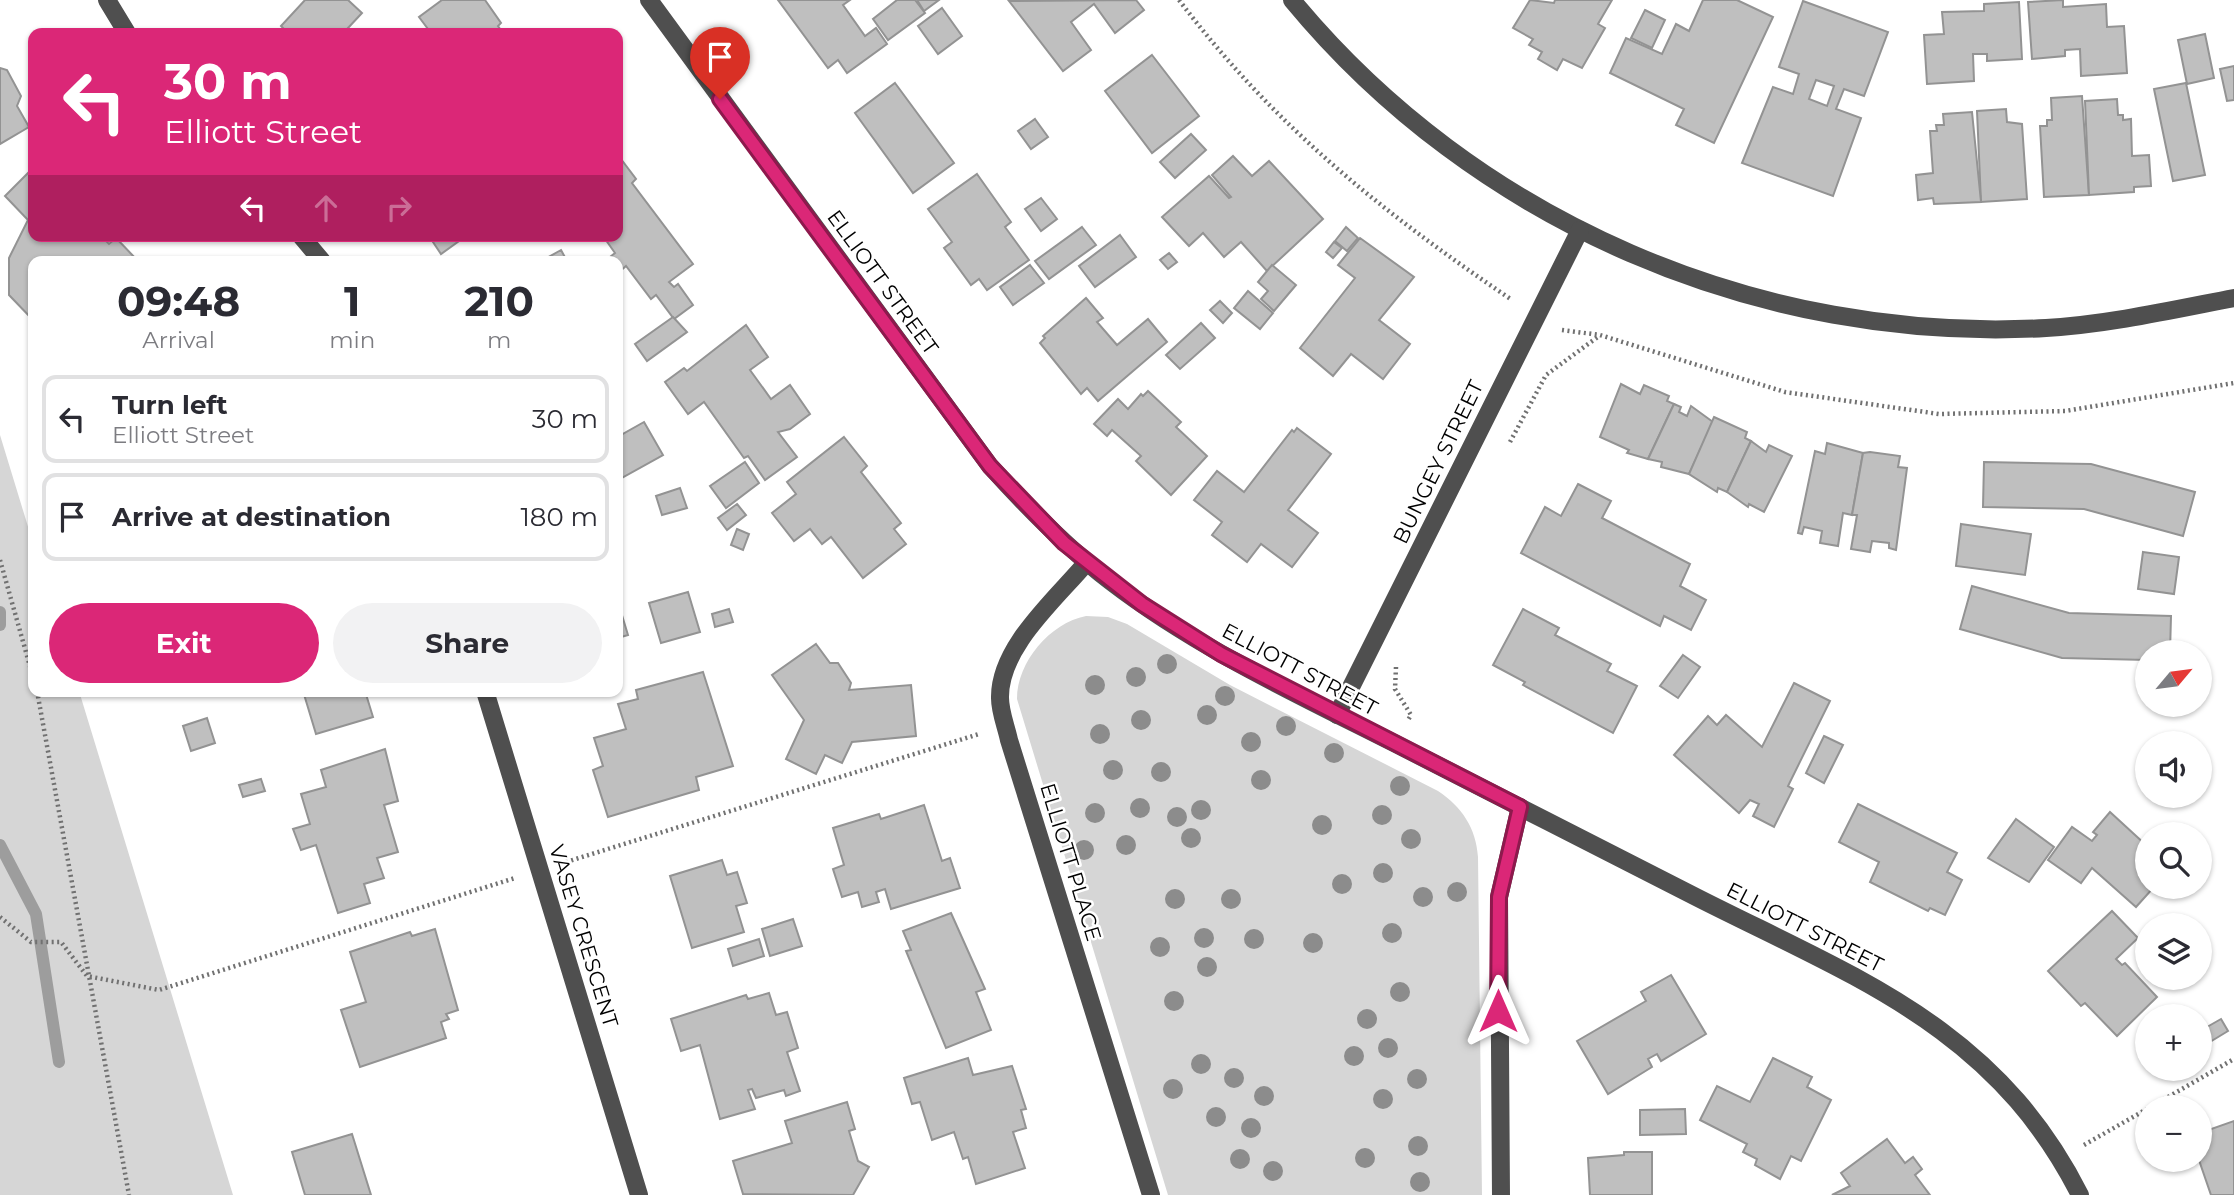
<!DOCTYPE html>
<html lang="en">
<head>
<meta charset="utf-8">
<style>
  body { margin:0; font-family:Montserrat,sans-serif; background:#f2f2f3; color:#2b2b33; height:100vh; display:flex; flex-direction:column; font-size:26px; white-space:nowrap }
  * { box-sizing:border-box; margin:0 }
  p { font-size:23px; color:#7c7c81 }
  .icon { flex:none; width:38px; height:38px; fill:none; stroke:currentColor; stroke-width:2; stroke-linecap:round; stroke-linejoin:round }
  .map { position:relative; flex:1; overflow:hidden }
  .sheet { position:absolute; left:28px; top:256px; width:595px; height:441px; display:flex; flex-direction:column; background:#fff; border-radius:14px; box-shadow:0 2px 5px #0004 }
  .sheet>* { flex:none }
  .top-card { position:absolute; left:28px; top:28px; width:595px; height:214px; border-radius:14px; box-shadow:0 2px 5px #0004; background:#db2777; color:#fff; overflow:hidden }
  .needle { width:46px; rotate:61deg }
  .buttons { position:absolute; left:2135px; top:640px; display:grid; gap:14px }
  .buttons a { display:grid; place-items:center; width:77px; height:77px; border-radius:50%; background:#fff; box-shadow:0 2px 5px #0004; font-size:35px }
  .pin { position:absolute; display:grid; place-items:center; width:60px; height:60px; color:#fff; margin:-72px -30px; border-radius:50% 50% 50% 0; rotate:-45deg; box-shadow:0 0 7px #0007 }
  .pin .icon { rotate:45deg }
  .me { position:absolute; width:77px; margin:-38px; rotate:0deg; stroke-linejoin:round; filter:drop-shadow(0 0 5px #0008) }
  .turn { display:flex; align-items:center; gap:24px; height:147px; padding:0 21px; font-size:32px }
  .turn .icon { width:91px; height:91px; stroke-width:2.5 }
  .turn b { display:block; font-size:49px; line-height:60px }
  .lanes { display:flex; align-items:center; height:66px; padding:0 21px; background:#0003; justify-content:center; gap:35px; direction:ltr }
  .lanes .off { opacity:.35 }
  .eta { display:flex; justify-content:space-evenly; align-items:center; height:119px; text-align:center }
  .eta b { font-size:42px; font-weight:700; line-height:49px }
  .primary-button { display:flex; gap:14px; margin-top:auto; padding:14px 21px }
  .primary-button a { flex:1; height:80px; border-radius:42px; background:#db2777; color:#fff; font-size:28px; font-weight:700; line-height:80px; text-align:center }
  .primary-button a+a { background:#f2f2f3; color:#2b2b33 }
  ul { padding:0; list-style:none }
  li { display:flex; align-items:center; gap:21px; height:88px; margin:0 14px 10px; padding:0 7px; border:4px solid #e1e1e2; border-radius:14px }
  li div { flex:1 }
  li b { display:block; font-size:26px }
  li em { font-style:normal }
  .map>svg:first-child { display:block }
  .green { fill:#d6d6d6 }
  .lines { fill:none; stroke-linecap:round; stroke-linejoin:round }
  .stream { stroke:#9d9d9d; stroke-width:12 }
  .building { fill:#bfbfbf; stroke:#939393; stroke-width:2; fill-rule:evenodd }
  .path { stroke:#717171; stroke-width:4.5; stroke-dasharray:2 3.5; stroke-linecap:butt }
  .minor { stroke:#4f4f4f; stroke-width:18 }
  .tree { fill:#8c8c8c }
  .route-casing { stroke:#8e194d; stroke-width:18 }
  .route { stroke:#db2777; stroke-width:12 }
  .labels { text-anchor:middle; dominant-baseline:central; stroke-width:5; stroke-linejoin:round; paint-order:stroke }
  .street-label { font-size:21px; fill:#000; stroke:#fff }
</style>
</head>
<body>
<div class="map">
<svg width="2234" height="1195" viewBox="0 0 2234 1195">
  <rect width="100%" height="100%" fill="#fff"/>
  <g class="green">
    <polygon points="0,435 33,543 33,691 79,691 233,1195 0,1195"/>
    <path d="M1086 616 1108 617 1127 624 1230 685 1438 791C1462 807 1476 828 1478 857L1482 1195H1168L1017 699C1017 662 1050 623 1086 616Z"/>
  </g>
  <g class="lines">
    <g class="stream">
      <polyline points="0,612 0,625"/>
      <polyline points="0,845 36,914 59,1062"/>
    </g>
  </g>
  <g class="building">
    <polygon points="305,0 348,0 362,13 348,28 354,33 288,33 281,26"/>
    <polygon points="442,0 485,0 501,23 498,26 503,33 431,33 419,17"/>
    <polygon points="778,0 850,0 843,5 865,36 876,28 887,44 847,73 838,60 828,68"/>
    <polygon points="897,0 915,0 925,13 888,40 873,19"/>
    <polygon points="917,0 939,0 924,11"/>
    <polygon points="1136,0 1144,10 1115,33 1094,4 1071,22 1091,50 1063,71 1009,1"/>
    <polygon points="1530,0 1554,3 1555,0 1612,0 1598,24 1605,28 1582,68 1563,59 1557,70 1538,59 1542,52 1529,45 1533,39 1513,28"/>
    <polygon points="1703,0 1737,0 1773,17 1714,143 1676,125 1684,109 1610,73 1626,38 1662,54 1676,24 1689,31"/>
    <polygon points="2063,0 2063,7 2106,4 2107,27 2124,26 2127,73 2081,76 2080,49 2065,50 2065,56 2032,59 2028,2"/>
    <path d="M1803 1 1888 32 1864 96 1844 89 1836 109 1861 118 1833 196 1742 163 1773 87 1793 94 1799 74 1779 67ZM1816 80 1834 86 1827 106 1809 99Z"/>
    <polygon points="2019,2 2022,59 1987,61 1987,54 1973,54 1974,81 1927,84 1924,35 1944,34 1942,12 1984,11 1984,4"/>
    <polygon points="942,8 962,36 938,54 918,26"/>
    <polygon points="1645,10 1665,20 1652,48 1631,38"/>
    <polygon points="2205,34 2214,78 2187,84 2178,40"/>
    <polygon points="1152,55 1199,116 1152,153 1105,91"/>
    <polygon points="2234,66 2234,100 2227,101 2220,69"/>
    <polygon points="0,68 7,70 21,96 17,106 29,127 0,144"/>
    <polygon points="895,83 954,163 913,193 855,113"/>
    <polygon points="2186,83 2205,175 2173,181 2154,89"/>
    <polygon points="2082,96 2089,195 2044,197 2040,126 2047,126 2047,120 2052,120 2051,98"/>
    <polygon points="2117,99 2118,115 2123,115 2123,120 2131,119 2132,156 2149,155 2151,186 2134,187 2134,192 2089,195 2085,101"/>
    <polygon points="2006,109 2007,122 2022,124 2027,199 1981,202 1977,111"/>
    <polygon points="1972,112 1981,202 1934,204 1933,198 1918,200 1916,175 1933,173 1930,131 1937,131 1936,125 1944,125 1943,114"/>
    <polygon points="1035,119 1048,137 1031,149 1018,131"/>
    <polygon points="1191,134 1206,150 1175,178 1160,162"/>
    <polygon points="1233,156 1252,176 1269,161 1323,219 1267,271 1241,242 1224,257 1203,233 1189,246 1162,217 1209,176 1229,198 1231,197 1212,175"/>
    <polygon points="621,159 636,179 632,183 693,264 669,282 674,287 678,284 693,305 674,319 656,295 651,299 626,266 618,273 618,261 605,261 615,253 603,236 618,236 618,161"/>
    <polygon points="30,171 33,174 33,236 101,236 109,244 116,238 138,261 33,261 33,320 9,295 9,258 28,220 5,196"/>
    <polygon points="977,174 1011,222 1005,227 1029,260 987,290 979,279 971,285 944,248 952,242 928,209"/>
    <polygon points="1041,198 1057,219 1041,231 1025,209"/>
    <polygon points="1082,227 1096,245 1049,279 1035,261"/>
    <polygon points="1346,227 1358,238 1347,251 1335,241"/>
    <polygon points="1120,235 1136,257 1095,287 1079,266"/>
    <polygon points="429,236 466,236 441,254"/>
    <polygon points="1360,238 1414,277 1379,320 1410,344 1383,379 1351,354 1333,376 1300,348 1355,278 1338,265"/>
    <polygon points="1334,242 1342,248 1333,258 1326,252"/>
    <polygon points="561,250 567,261 546,261 545,259"/>
    <polygon points="1169,253 1177,262 1168,269 1160,260"/>
    <polygon points="1030,265 1044,283 1013,305 1000,287"/>
    <polygon points="1272,265 1296,285 1274,311 1261,299 1268,291 1258,282"/>
    <polygon points="1248,291 1273,313 1260,329 1234,308"/>
    <polygon points="1086,298 1103,318 1097,322 1117,345 1148,319 1167,342 1098,401 1087,388 1081,394 1040,343 1045,338 1043,336"/>
    <polygon points="1220,301 1232,313 1223,323 1210,310"/>
    <polygon points="673,317 687,332 647,361 635,344"/>
    <polygon points="1201,323 1215,338 1180,369 1166,355"/>
    <polygon points="746,325 768,357 750,370 771,399 790,385 810,414 790,429 778,432 797,457 765,480 748,456 744,458 704,402 688,414 665,382 684,368 687,371"/>
    <polygon points="1621,384 1640,394 1644,385 1669,396 1667,401 1674,404 1648,459 1627,453 1629,450 1600,437"/>
    <polygon points="1148,391 1181,422 1176,427 1207,456 1171,495 1136,461 1141,456 1112,430 1107,436 1094,424 1118,399 1128,409 1141,394 1143,396"/>
    <polygon points="1674,404 1681,407 1679,412 1687,416 1691,406 1713,422 1689,474 1661,467 1662,462 1648,459"/>
    <polygon points="1714,417 1747,432 1745,438 1751,441 1727,492 1718,488 1717,492 1689,474"/>
    <polygon points="644,422 663,455 618,480 618,434 619,436"/>
    <polygon points="1297,428 1331,454 1288,510 1318,533 1292,567 1261,544 1247,562 1212,535 1222,522 1194,500 1217,471 1244,492 1292,430 1294,432"/>
    <polygon points="844,437 867,466 861,472 901,523 894,529 906,544 863,578 831,537 822,544 810,529 794,541 772,513 796,494 787,482"/>
    <polygon points="1751,441 1766,452 1769,445 1792,456 1764,512 1749,504 1748,507 1727,492"/>
    <polygon points="1827,443 1863,453 1852,515 1843,513 1838,546 1820,543 1822,531 1804,527 1802,534 1798,533 1815,451 1825,454"/>
    <polygon points="1870,452 1900,456 1898,467 1907,468 1896,550 1889,548 1889,543 1872,541 1870,552 1851,549 1857,515 1852,515 1863,453"/>
    <polygon points="745,462 759,483 726,508 710,486"/>
    <polygon points="1984,462 2091,464 2195,492 2183,536 2084,509 1983,507"/>
    <polygon points="1578,484 1611,501 1602,518 1690,564 1680,586 1706,600 1691,630 1664,616 1660,626 1521,553 1545,507 1561,516"/>
    <polygon points="680,488 687,508 662,515 656,496"/>
    <polygon points="737,504 746,515 727,530 718,518"/>
    <polygon points="1961,524 2031,534 2025,575 1956,566"/>
    <polygon points="737,529 749,534 743,550 731,545"/>
    <polygon points="2143,552 2179,557 2174,594 2138,589"/>
    <polygon points="1972,586 2069,613 2171,616 2170,653 2147,653 2147,660 2062,658 1960,629"/>
    <polygon points="688,592 700,632 661,643 649,603"/>
    <polygon points="618,602 628,635 618,638"/>
    <polygon points="729,609 733,622 715,627 712,614"/>
    <polygon points="1523,609 1559,628 1555,635 1611,664 1607,671 1637,686 1613,733 1523,685 1525,682 1493,665"/>
    <polygon points="816,644 830,663 838,663 851,683 849,690 911,685 916,736 852,742 842,763 825,755 816,774 786,759 804,720 772,675"/>
    <polygon points="1683,655 1700,667 1678,698 1660,686"/>
    <polygon points="703,672 733,766 696,777 699,790 608,817 593,770 603,766 594,738 626,729 618,704 638,699 636,690"/>
    <polygon points="1794,683 1830,701 1788,786 1793,789 1774,827 1753,816 1759,804 1750,800 1739,813 1674,755 1708,716 1717,725 1726,715 1762,747"/>
    <polygon points="303,691 365,691 373,717 316,734"/>
    <polygon points="207,718 215,743 191,751 183,726"/>
    <polygon points="1824,736 1843,745 1824,783 1806,773"/>
    <polygon points="385,749 398,801 384,805 398,852 377,858 384,878 364,884 370,903 338,913 316,845 301,850 293,829 310,824 301,794 326,787 321,770"/>
    <polygon points="261,779 265,791 243,797 239,785"/>
    <polygon points="1858,804 1957,853 1947,872 1962,880 1945,915 1930,908 1928,911 1870,882 1879,862 1839,842"/>
    <polygon points="924,805 942,861 950,858 960,888 891,909 885,889 876,892 879,902 862,907 858,892 842,897 833,869 844,865 833,828 879,814 881,819"/>
    <polygon points="2110,812 2147,846 2147,887 2154,887 2136,907 2092,868 2081,883 2048,860 2072,827 2092,841 2097,835 2093,832"/>
    <polygon points="2016,819 2054,847 2029,882 1988,858"/>
    <polygon points="722,860 727,875 737,872 747,903 736,906 744,932 692,948 670,876"/>
    <polygon points="2112,911 2138,938 2116,959 2122,965 2125,963 2157,997 2117,1036 2085,1003 2081,1006 2048,971"/>
    <polygon points="951,913 985,989 976,992 991,1030 946,1048 906,951 911,950 903,931"/>
    <polygon points="793,919 802,946 770,956 762,929"/>
    <polygon points="435,929 458,1010 446,1014 449,1019 441,1022 446,1038 360,1067 341,1010 366,1002 350,952 410,932 412,936"/>
    <polygon points="759,939 764,956 733,966 728,949"/>
    <polygon points="1671,975 1706,1034 1661,1061 1657,1054 1648,1059 1652,1067 1608,1094 1577,1041 1646,1001 1641,992"/>
    <polygon points="769,993 776,1015 787,1012 798,1048 787,1052 800,1091 786,1096 784,1090 756,1098 752,1089 748,1090 755,1109 720,1119 700,1045 681,1051 671,1019 746,995 748,999"/>
    <polygon points="2221,1019 2228,1031 2200,1048 2200,1031"/>
    <polygon points="968,1058 973,1075 1012,1066 1026,1109 1021,1110 1026,1128 1013,1132 1025,1168 976,1184 968,1157 963,1159 954,1132 932,1140 920,1102 912,1104 904,1078"/>
    <polygon points="1773,1058 1812,1077 1807,1087 1831,1100 1801,1161 1791,1156 1780,1179 1755,1165 1757,1159 1743,1152 1747,1144 1700,1120 1717,1086 1750,1102"/>
    <polygon points="847,1102 855,1129 849,1131 858,1161 869,1167 853,1195 743,1194 733,1161 792,1143 785,1121"/>
    <polygon points="1685,1109 1686,1134 1640,1135 1640,1110"/>
    <polygon points="2234,1121 2234,1195 2211,1195 2199,1160 2200,1133"/>
    <polygon points="352,1134 371,1195 305,1195 292,1152"/>
    <polygon points="1887,1139 1905,1163 1913,1157 1922,1169 1915,1175 1930,1195 1832,1195 1850,1186 1841,1173"/>
    <polygon points="1624,1152 1652,1152 1652,1195 1590,1195 1588,1158 1624,1155"/>
  </g>
  <g class="lines">
    <g class="path">
      <path d="M1179 0C1275 127 1382 212 1512 300"/>
      <polyline points="1562,330 1600,335 1785,392 1939,414 2065,411 2234,383"/>
      <polyline points="1510,442 1546,375 1599,336"/>
      <polyline points="0,560 33,677"/>
      <polyline points="1396,667 1395,689 1411,715 1408,720"/>
      <polyline points="37,691 129,1195"/>
      <polyline points="566,862 979,734"/>
      <polyline points="0,917 31,942 61,942 87,976 159,990 515,878"/>
      <polyline points="2149,1108 2234,1059"/>
      <polyline points="2084,1145 2147,1109"/>
    </g>
    <g class="minor">
      <polyline points="107,0 127,33"/>
      <path d="M649 0 990 466C1027 507 1066 547 1110 581 1197 648 1297 694 1394 743 1495 795 1597 846 1698 898 1856 978 1995 1027 2080 1195"/>
      <path d="M1292 0C1475 222 1760 344 2046 328 2110 324 2172 310 2234 298"/>
      <polyline points="301,236 322,261"/>
      <path d="M1087 562C1056 599 999 647 1000 698 1000 712 1006 726 1009 740L1151 1195"/>
      <polyline points="485,691 639,1195"/>
      <polyline points="1337,715 1580,230"/>
      <polyline points="1501,1195 1499,897 1520,807"/>
    </g>
  </g>
  <g class="tree">
    <circle cx="1167" cy="664" r="10"/>
    <circle cx="1136" cy="677" r="10"/>
    <circle cx="1095" cy="685" r="10"/>
    <circle cx="1225" cy="696" r="10"/>
    <circle cx="1207" cy="715" r="10"/>
    <circle cx="1141" cy="720" r="10"/>
    <circle cx="1286" cy="726" r="10"/>
    <circle cx="1100" cy="734" r="10"/>
    <circle cx="1251" cy="742" r="10"/>
    <circle cx="1334" cy="753" r="10"/>
    <circle cx="1113" cy="770" r="10"/>
    <circle cx="1161" cy="772" r="10"/>
    <circle cx="1261" cy="780" r="10"/>
    <circle cx="1400" cy="786" r="10"/>
    <circle cx="1140" cy="808" r="10"/>
    <circle cx="1201" cy="810" r="10"/>
    <circle cx="1095" cy="813" r="10"/>
    <circle cx="1382" cy="815" r="10"/>
    <circle cx="1177" cy="817" r="10"/>
    <circle cx="1322" cy="825" r="10"/>
    <circle cx="1191" cy="838" r="10"/>
    <circle cx="1411" cy="839" r="10"/>
    <circle cx="1126" cy="845" r="10"/>
    <circle cx="1084" cy="850" r="10"/>
    <circle cx="1383" cy="873" r="10"/>
    <circle cx="1342" cy="884" r="10"/>
    <circle cx="1457" cy="892" r="10"/>
    <circle cx="1423" cy="897" r="10"/>
    <circle cx="1175" cy="899" r="10"/>
    <circle cx="1231" cy="899" r="10"/>
    <circle cx="1392" cy="933" r="10"/>
    <circle cx="1204" cy="938" r="10"/>
    <circle cx="1254" cy="939" r="10"/>
    <circle cx="1313" cy="943" r="10"/>
    <circle cx="1160" cy="947" r="10"/>
    <circle cx="1207" cy="967" r="10"/>
    <circle cx="1400" cy="992" r="10"/>
    <circle cx="1174" cy="1001" r="10"/>
    <circle cx="1367" cy="1019" r="10"/>
    <circle cx="1388" cy="1048" r="10"/>
    <circle cx="1354" cy="1056" r="10"/>
    <circle cx="1201" cy="1064" r="10"/>
    <circle cx="1234" cy="1078" r="10"/>
    <circle cx="1417" cy="1079" r="10"/>
    <circle cx="1173" cy="1089" r="10"/>
    <circle cx="1264" cy="1096" r="10"/>
    <circle cx="1383" cy="1099" r="10"/>
    <circle cx="1216" cy="1117" r="10"/>
    <circle cx="1251" cy="1128" r="10"/>
    <circle cx="1418" cy="1146" r="10"/>
    <circle cx="1365" cy="1158" r="10"/>
    <circle cx="1240" cy="1159" r="10"/>
    <circle cx="1273" cy="1171" r="10"/>
    <circle cx="1420" cy="1182" r="10"/>
  </g>
  <g class="lines">
    <g class="route-casing">
      <polyline id="route" points="720,99 990,466 1064,543 1142,604 1221,654 1520,807 1499,897 1498,1011"/>
    </g>
    <use href="#route" class="route"/>
  </g>
  <g class="labels">
    <g class="street-label">
      <text transform="translate(883 282) rotate(54)">ELLIOTT STREET</text>
      <text transform="translate(1438 462) rotate(-64)">BUNGEY STREET</text>
      <text transform="translate(1300 669) rotate(28)">ELLIOTT STREET</text>
      <text transform="translate(1071 862) rotate(73)">ELLIOTT PLACE</text>
      <text transform="translate(1805 927) rotate(27)">ELLIOTT STREET</text>
      <text transform="translate(584 936) rotate(73)">VASEY CRESCENT</text>
    </g>
  </g>
</svg>
<div class="buttons">
<a><svg class="needle" viewBox="-14 -14 28 28"><path d="M0-13l5 13h-10z" fill="#e53935"/><path d="M0 13l5-13h-10z" fill="#7c7c81"/></svg></a>
<a><svg class="icon" aria-label="sound" viewBox="0 0 24 24"><path d="M4 9h4l5-4v14l-5-4H4zM17 9q2 3 0 6"/></svg></a>
<a><svg class="icon" aria-label="search" viewBox="0 0 24 24"><circle cx="10" cy="10" r="6"/><path d="M15 15l6 6"/></svg></a>
<a><svg class="icon" aria-label="layers" viewBox="0 0 24 24"><path d="M12 4l9 5-9 5-9-5zM3 14l9 5 9-5"/></svg></a>
<a>+</a>
<a>−</a>
</div>
<div class="pin" style="left:720px;top:99px;background:#d93025"><svg class="icon" aria-label="arrive" viewBox="0 0 24 24"><path d="M6 21V4h12l-3 4 3 4H6"/></svg></div>
<svg class="me" style="left:1498px;top:1011px" viewBox="-20 -20 40 40"><path d="M0-17L14 15 0 8-14 15z" fill="#db2777" stroke="#fff" stroke-width="4"/></svg>
<div class="top-card">
<div class="turn"><svg class="icon" aria-label="left" viewBox="0 0 24 24"><path d="M17 20v-9H6M10 6l-5 5 5 5"/></svg><div><b>30 m</b>Elliott Street</div></div>
<div class="lanes"><svg class="icon" aria-label="left" viewBox="0 0 24 24"><path d="M17 20v-9H6M10 6l-5 5 5 5"/></svg><svg class="icon off" aria-label="ahead" viewBox="0 0 24 24"><path d="M12 20V5M6 11l6-6 6 6"/></svg><svg class="icon off" aria-label="right" viewBox="0 0 24 24"><path d="M7 20v-9h11M14 6l5 5-5 5"/></svg></div>
</div>
<section class="sheet">
<div class="eta">
<div><b>09:48</b><p>Arrival</p></div>
<div><b>1</b><p>min</p></div>
<div><b>210</b><p>m</p></div>
</div>
<ul>
<li><svg class="icon" aria-label="left" viewBox="0 0 24 24"><path d="M17 20v-9H6M10 6l-5 5 5 5"/></svg><div><b>Turn left</b><p>Elliott Street</p></div><em>30 m</em></li>
<li><svg class="icon" aria-label="arrive" viewBox="0 0 24 24"><path d="M6 21V4h12l-3 4 3 4H6"/></svg><div><b>Arrive at destination</b></div><em>180 m</em></li>
</ul>
<div class="primary-button"><a>Exit</a><a>Share</a></div>
</section>
</div>
</body>
</html>
